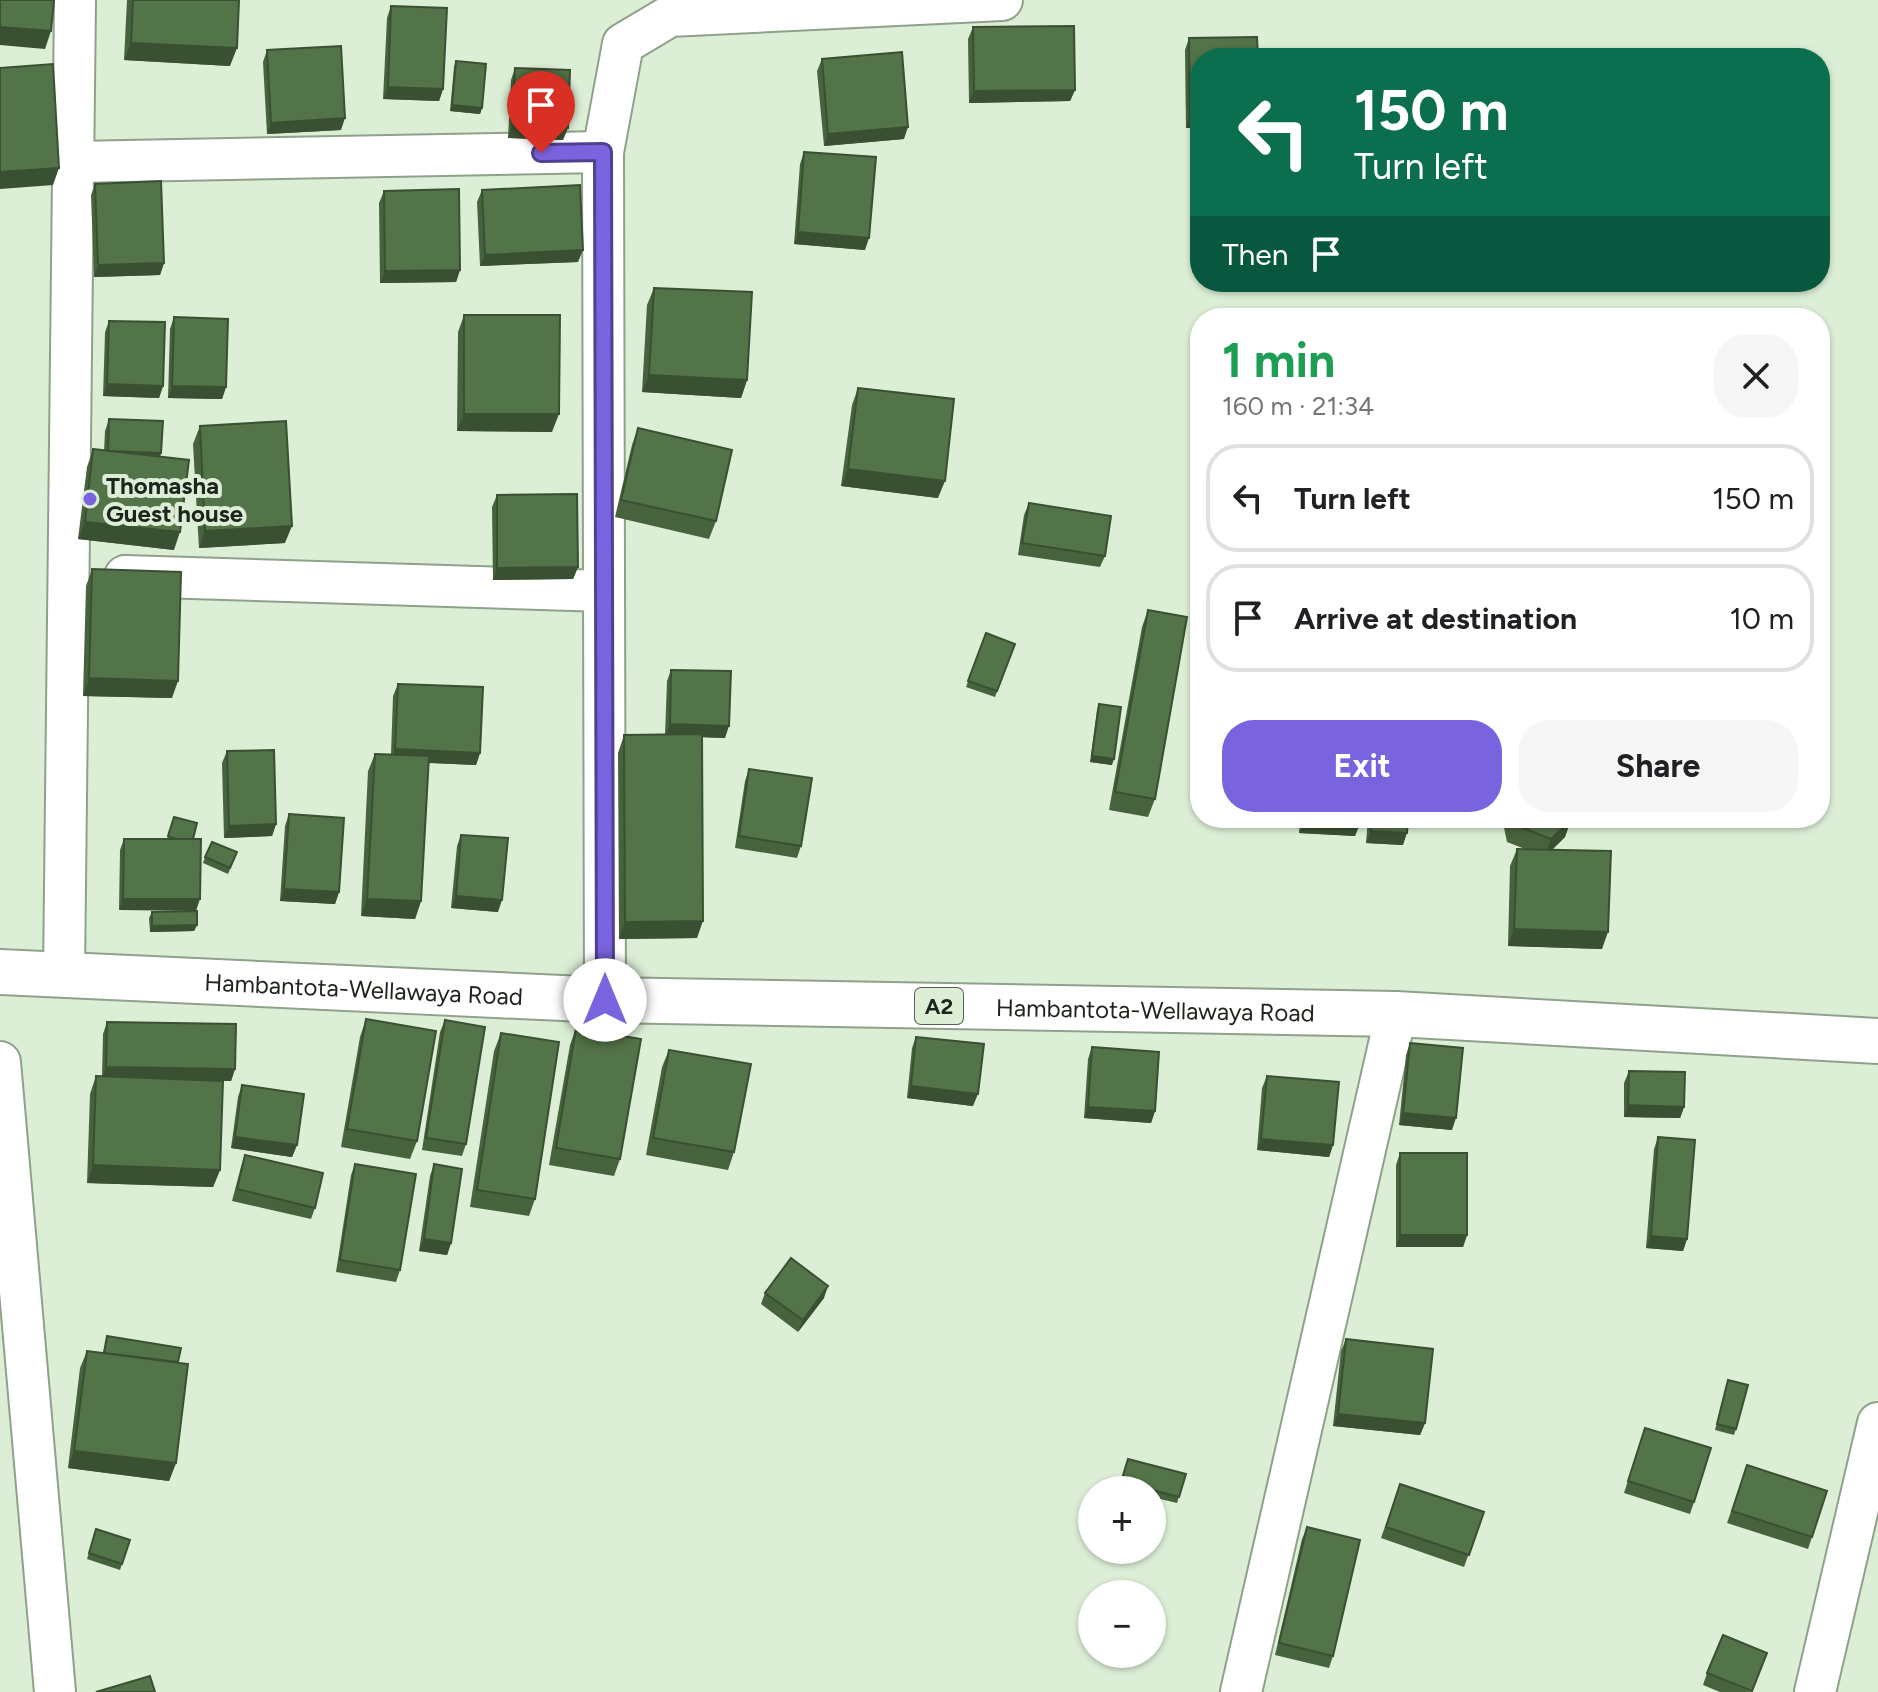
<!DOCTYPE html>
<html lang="en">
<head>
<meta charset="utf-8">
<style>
  body { margin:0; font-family:Figtree,sans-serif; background:#f6f6f6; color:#202124; height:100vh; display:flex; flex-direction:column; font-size:30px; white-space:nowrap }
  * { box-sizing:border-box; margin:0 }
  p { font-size:26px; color:#757577 }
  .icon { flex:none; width:44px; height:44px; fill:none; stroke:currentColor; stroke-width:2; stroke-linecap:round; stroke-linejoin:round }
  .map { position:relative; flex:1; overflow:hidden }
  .details { position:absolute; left:1190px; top:308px; width:640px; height:520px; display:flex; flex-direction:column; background:#fff; border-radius:32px; box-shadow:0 2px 6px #0004 }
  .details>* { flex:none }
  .banner { position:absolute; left:1190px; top:48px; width:640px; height:244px; border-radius:32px; box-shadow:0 2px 6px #0004; background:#0b6e4f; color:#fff; overflow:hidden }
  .tools { position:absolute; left:1078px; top:1476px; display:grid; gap:16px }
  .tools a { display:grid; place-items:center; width:88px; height:88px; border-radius:50%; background:#fff; box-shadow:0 2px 6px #0004; font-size:40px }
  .pin { position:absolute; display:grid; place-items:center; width:68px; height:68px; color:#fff; margin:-82px -34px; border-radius:50% 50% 50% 0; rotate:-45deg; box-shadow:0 0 8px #0007 }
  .pin .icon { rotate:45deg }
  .me { position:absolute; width:88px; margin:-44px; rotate:0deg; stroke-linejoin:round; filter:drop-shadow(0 0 6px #0008) }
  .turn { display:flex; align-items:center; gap:28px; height:168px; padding:0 32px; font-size:36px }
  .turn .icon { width:104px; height:104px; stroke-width:2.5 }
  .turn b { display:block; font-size:56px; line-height:68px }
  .then { display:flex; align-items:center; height:76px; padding:0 32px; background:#0003; gap:16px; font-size:30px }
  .round { display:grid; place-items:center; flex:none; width:84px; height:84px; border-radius:32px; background:#f6f6f6 }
  .summary { display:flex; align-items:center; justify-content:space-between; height:136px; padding:0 32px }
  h1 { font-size:48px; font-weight:700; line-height:60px; color:#1e9e55 }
  .action { display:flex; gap:16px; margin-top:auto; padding:16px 32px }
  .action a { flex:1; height:92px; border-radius:32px; background:#7a63de; color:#fff; font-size:32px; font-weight:700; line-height:92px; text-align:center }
  .action a+a { background:#f6f6f6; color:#202124 }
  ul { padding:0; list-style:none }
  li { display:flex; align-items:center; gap:24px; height:108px; margin:0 16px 12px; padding:0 16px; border:4px solid #e0e0e0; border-radius:32px }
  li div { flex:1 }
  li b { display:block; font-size:30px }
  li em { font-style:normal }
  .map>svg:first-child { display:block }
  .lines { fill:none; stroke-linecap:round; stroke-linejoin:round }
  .minor-casing { stroke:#8fa18a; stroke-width:44 }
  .highway-casing { stroke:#8fa18a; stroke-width:48 }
  .minor { stroke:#fff; stroke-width:40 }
  .highway { stroke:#fff; stroke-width:44 }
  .wall { fill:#47633e }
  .shaded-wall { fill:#3a5032 }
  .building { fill:#537348; stroke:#3a5032; stroke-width:2 }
  .route-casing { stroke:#4f4090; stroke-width:20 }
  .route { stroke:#7a63de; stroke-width:14 }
  .poi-dot { fill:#7a63de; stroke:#dcefd6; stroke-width:3 }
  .labels { text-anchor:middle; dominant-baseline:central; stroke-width:8; stroke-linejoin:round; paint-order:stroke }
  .shield { fill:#dcefd6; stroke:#566153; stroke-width:2 }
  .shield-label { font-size:22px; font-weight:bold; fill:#1d241b }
  .poi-label { font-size:24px; font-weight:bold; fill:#1d241b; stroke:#dcefd6; text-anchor:start }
  .street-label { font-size:24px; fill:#1d241b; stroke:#dcefd6 }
</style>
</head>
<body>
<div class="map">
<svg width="1878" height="1692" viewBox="0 0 1878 1692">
  <rect width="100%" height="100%" fill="#dcefd6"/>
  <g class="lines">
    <g class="minor-casing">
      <g id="minor">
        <polyline points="74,162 603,152"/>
        <polyline points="125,576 604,591"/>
        <polyline points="64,974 75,0"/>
        <polyline points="605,1000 603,152 623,44 670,16 1002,0"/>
        <polyline points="0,1062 55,1692"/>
        <polyline points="1241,1692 1396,1014"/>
        <polyline points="1815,1692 1878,1423"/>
      </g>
    </g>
    <g class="highway-casing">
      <g id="highway">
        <path id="s1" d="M0 972 605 1000 1396 1014 1878 1041"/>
      </g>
    </g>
    <use href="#minor" class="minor"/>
    <use href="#highway" class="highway"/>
  </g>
  <g class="wall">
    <polygon points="127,0 239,0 230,66 124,60"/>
    <polygon points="391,6 443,89 439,101 383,99 387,18"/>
    <polygon points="973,27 1075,90 1070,101 969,103 968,39"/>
    <polygon points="1189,38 1200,128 1186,128 1185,50"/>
    <polygon points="267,50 341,130 267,134 263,62"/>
    <polygon points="822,59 904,139 824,146 817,71"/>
    <polygon points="456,61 482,108 480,114 450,111 454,67"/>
    <polygon points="515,68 563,140 508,138 511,80"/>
    <polygon points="804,152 865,250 794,244 800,164"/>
    <polygon points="95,184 164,263 160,275 94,277 91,195"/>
    <polygon points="482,190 578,262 480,266 477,202"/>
    <polygon points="384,191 460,270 456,282 380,283 379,203"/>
    <polygon points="654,288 747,380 741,398 642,392 647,305"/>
    <polygon points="464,315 552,432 457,431 458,332"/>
    <polygon points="174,317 226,387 222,399 168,398 170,329"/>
    <polygon points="109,321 163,386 159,398 103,396 105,332"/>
    <polygon points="858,388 938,498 841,486 852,405"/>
    <polygon points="109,419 161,453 160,457 174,550 78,539 87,467 93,449 104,451 105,431"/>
    <polygon points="200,426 285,543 199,548 193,444"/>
    <polygon points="638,428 716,521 709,539 615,517 632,445"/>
    <polygon points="497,495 578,567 573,579 493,580 492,507"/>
    <polygon points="1029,503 1105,556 1100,567 1018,555 1024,515"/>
    <polygon points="92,569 172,698 83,696 86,586"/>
    <polygon points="1148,610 1155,799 1148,817 1109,810 1142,627"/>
    <polygon points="1200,625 1200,683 1190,681 1198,632"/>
    <polygon points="986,633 1015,644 995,697 966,687"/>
    <polygon points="671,670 725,738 702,737 697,938 619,939 618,753 624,735 665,735 667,681"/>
    <polygon points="398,684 480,753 476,765 428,763 421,901 415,919 361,916 368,771 375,754 391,754 393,696"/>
    <polygon points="1099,704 1112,765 1090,762 1097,710"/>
    <polygon points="227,751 276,824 272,836 224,838 222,763"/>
    <polygon points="749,769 801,846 797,858 735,848 745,781"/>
    <polygon points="289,814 339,892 335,904 280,901 285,826"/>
    <polygon points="174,817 197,823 119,910 120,850 124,839 167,839"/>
    <polygon points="1300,818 1360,818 1355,836 1299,833"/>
    <polygon points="1368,818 1408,818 1403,845 1366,843"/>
    <polygon points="1502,818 1571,818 1565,837 1552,850 1602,949 1508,946 1510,866 1517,849 1525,849 1507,842"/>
    <polygon points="461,835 498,912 451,908 457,846"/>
    <polygon points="237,852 228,874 203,863 205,857"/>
    <polygon points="152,912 197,925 194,931 150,932 149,918"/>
    <polygon points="366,1019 417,1141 410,1159 341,1147 360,1037"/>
    <polygon points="445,1020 466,1144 462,1156 422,1150 440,1032"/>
    <polygon points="107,1022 235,1069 231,1081 223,1081 220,1170 213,1187 87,1183 90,1094 96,1076 102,1077 103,1034"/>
    <polygon points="576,1028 620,1159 614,1176 549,1165 570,1045"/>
    <polygon points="501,1033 535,1199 529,1216 470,1207 494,1051"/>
    <polygon points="916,1037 973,1106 907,1098 912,1048"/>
    <polygon points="1410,1043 1452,1130 1399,1125 1406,1055"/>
    <polygon points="1092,1047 1155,1111 1151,1123 1084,1118 1088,1059"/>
    <polygon points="669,1050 734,1152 728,1170 646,1155 662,1067"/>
    <polygon points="1629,1071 1684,1107 1680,1118 1624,1117 1624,1083"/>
    <polygon points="1267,1076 1333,1145 1329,1157 1257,1150 1262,1088"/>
    <polygon points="242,1085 297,1145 292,1157 231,1148 238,1097"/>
    <polygon points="1658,1137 1687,1239 1683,1251 1646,1248 1654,1149"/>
    <polygon points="1400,1153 1467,1235 1463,1247 1396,1247 1396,1165"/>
    <polygon points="245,1155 315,1208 311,1219 232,1201 241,1167"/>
    <polygon points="355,1164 400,1270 396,1282 336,1272 351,1175"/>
    <polygon points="434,1164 451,1243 447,1255 419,1251 430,1176"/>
    <polygon points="765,1293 824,1298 798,1332 761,1304"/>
    <polygon points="107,1336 178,1362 176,1463 169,1481 68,1468 80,1368 87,1351 103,1353"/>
    <polygon points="1346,1339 1425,1423 1420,1435 1333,1426 1341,1351"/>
    <polygon points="1728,1380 1736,1429 1734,1435 1715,1430"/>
    <polygon points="1641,1440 1694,1502 1690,1514 1624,1493"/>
    <polygon points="1128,1459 1186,1474 1177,1503 1152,1497 1152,1490 1126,1490 1119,1488"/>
    <polygon points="1747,1465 1812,1537 1808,1549 1727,1523"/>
    <polygon points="1400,1484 1484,1512 1464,1567 1381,1538"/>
    <polygon points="1307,1527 1333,1656 1329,1668 1275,1655 1302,1539"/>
    <polygon points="96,1529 130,1540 120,1570 87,1559"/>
    <polygon points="1707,1673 1752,1692 1720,1692 1703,1685"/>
  </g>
  <g class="shaded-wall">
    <polygon points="0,27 51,31 45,49 0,45"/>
    <polygon points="131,43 237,48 230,66 124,60"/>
    <polygon points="388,87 443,89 439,101 383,99"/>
    <polygon points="1075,90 1070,101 969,103 974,91"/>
    <polygon points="452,105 482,108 480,114 450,111"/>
    <polygon points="1190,116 1200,116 1200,128 1186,128"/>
    <polygon points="345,118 341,130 267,134 271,123"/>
    <polygon points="512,126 568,128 563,140 508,138"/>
    <polygon points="908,127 904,139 824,146 828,134"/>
    <polygon points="59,168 53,185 0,189 0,172"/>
    <polygon points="798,232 869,238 865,250 794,244"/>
    <polygon points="583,250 578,262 480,266 485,255"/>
    <polygon points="164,263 160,275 94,277 98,265"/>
    <polygon points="460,270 456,282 380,283 385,271"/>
    <polygon points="649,375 747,380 741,398 642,392"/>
    <polygon points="107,384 163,386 159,398 103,396"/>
    <polygon points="172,386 226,387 222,399 168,398"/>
    <polygon points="464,414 559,414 552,432 457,431"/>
    <polygon points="108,452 161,453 157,465"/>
    <polygon points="848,469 945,481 938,498 841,486"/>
    <polygon points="85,522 180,532 174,550 78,539"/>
    <polygon points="292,526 285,543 199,548 205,531"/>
    <polygon points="578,567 573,579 493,580 497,568"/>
    <polygon points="89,678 178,681 172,698 83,696"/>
    <polygon points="670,724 729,726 725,738 665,736"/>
    <polygon points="395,749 480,753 476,765 391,761"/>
    <polygon points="1092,756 1114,759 1112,765 1090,762"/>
    <polygon points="1571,820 1565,837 1544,857 1551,839"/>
    <polygon points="1304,821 1360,824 1355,836 1299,833"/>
    <polygon points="276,824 272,836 224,838 229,826"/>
    <polygon points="1371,831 1407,833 1403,845 1366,843"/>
    <polygon points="284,889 339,892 335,904 280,901"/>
    <polygon points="456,896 502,900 498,912 451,908"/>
    <polygon points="123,899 200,899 196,911 119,910"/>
    <polygon points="367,899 421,901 415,919 361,916"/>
    <polygon points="703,921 697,938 619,939 625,922"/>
    <polygon points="197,925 194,931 150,932 152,926"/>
    <polygon points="1514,929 1608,932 1602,949 1508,946"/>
    <polygon points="106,1067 235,1069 231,1081 102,1079"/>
    <polygon points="911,1086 978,1094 973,1106 907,1098"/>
    <polygon points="1628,1105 1684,1107 1680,1118 1624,1117"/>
    <polygon points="1088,1107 1155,1111 1151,1123 1084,1118"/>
    <polygon points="1403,1113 1456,1118 1452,1130 1399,1125"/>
    <polygon points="235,1137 297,1145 292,1157 231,1148"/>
    <polygon points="1261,1139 1333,1145 1329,1157 1257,1150"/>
    <polygon points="93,1165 220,1170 213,1187 87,1183"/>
    <polygon points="1400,1235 1467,1235 1463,1247 1396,1247"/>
    <polygon points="1651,1236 1687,1239 1683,1251 1646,1248"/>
    <polygon points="424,1239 451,1243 447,1255 419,1251"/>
    <polygon points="828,1286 824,1298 798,1332 803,1320"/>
    <polygon points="1338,1414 1425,1423 1420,1435 1333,1426"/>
    <polygon points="74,1451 176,1463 169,1481 68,1468"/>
  </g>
  <g class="building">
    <polygon points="0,0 54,0 51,31 0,27"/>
    <polygon points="133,0 239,0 237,48 131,43"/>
    <polygon points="391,6 447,8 443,89 388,87"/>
    <polygon points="1074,26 1075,90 974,91 973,27"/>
    <polygon points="1257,37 1258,58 1200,58 1200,116 1190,116 1189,38"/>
    <polygon points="341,46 345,118 271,123 267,50"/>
    <polygon points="902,52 908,127 828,134 822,59"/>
    <polygon points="456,61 486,64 482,108 452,105"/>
    <polygon points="53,64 59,168 0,172 0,68"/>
    <polygon points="515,68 570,70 568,128 512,126"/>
    <polygon points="804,152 876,157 869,238 798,232"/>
    <polygon points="161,181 164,263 98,265 95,184"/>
    <polygon points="580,185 583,250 485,255 482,190"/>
    <polygon points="459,189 460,270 385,271 384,191"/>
    <polygon points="654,288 752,292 747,380 649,375"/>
    <polygon points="464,315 560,315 559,414 464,414"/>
    <polygon points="174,317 228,319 226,387 172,386"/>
    <polygon points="109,321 165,322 163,386 107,384"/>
    <polygon points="858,388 954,399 945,481 848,469"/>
    <polygon points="109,419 163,421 161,453 108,451"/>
    <polygon points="286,421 292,526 205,531 200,426"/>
    <polygon points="638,428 732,450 716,521 621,500"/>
    <polygon points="93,449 189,460 180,532 85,522"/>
    <polygon points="577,494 578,567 497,568 497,495"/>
    <polygon points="1029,503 1111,516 1105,556 1022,543"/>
    <polygon points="92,569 181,572 178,681 89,678"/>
    <polygon points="1148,610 1187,617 1155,799 1115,792"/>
    <polygon points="986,633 1015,644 997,691 968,681"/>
    <polygon points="1200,633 1200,670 1194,669"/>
    <polygon points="671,670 731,671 729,726 670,724"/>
    <polygon points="398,684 483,687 480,753 395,749"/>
    <polygon points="1099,704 1121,707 1114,759 1092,756"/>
    <polygon points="702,734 703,921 625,922 624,735"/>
    <polygon points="274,750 276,824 229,826 227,751"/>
    <polygon points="375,754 429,756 421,901 367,899"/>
    <polygon points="749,769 812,778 801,846 739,836"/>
    <polygon points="289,814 344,818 339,892 284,889"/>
    <polygon points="174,817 197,823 193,839 176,839 168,836"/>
    <polygon points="1304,818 1360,818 1360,824 1304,821"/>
    <polygon points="1372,818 1408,818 1407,833 1371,831"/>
    <polygon points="1512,818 1571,818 1571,820 1551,839 1513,824"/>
    <polygon points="461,835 508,838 502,900 456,896"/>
    <polygon points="124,839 201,839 200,899 123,899"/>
    <polygon points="212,842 237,852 230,868 205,857"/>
    <polygon points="1517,849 1611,851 1608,932 1514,929"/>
    <polygon points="197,911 197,925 152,926 152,912"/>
    <polygon points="366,1019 436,1031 417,1141 347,1129"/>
    <polygon points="445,1020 485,1027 466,1144 426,1138"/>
    <polygon points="107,1022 236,1024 235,1069 106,1067"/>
    <polygon points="576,1028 641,1039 620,1159 556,1148"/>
    <polygon points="501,1033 559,1042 535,1199 477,1190"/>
    <polygon points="916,1037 984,1044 978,1094 911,1086"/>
    <polygon points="1410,1043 1463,1048 1456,1118 1403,1113"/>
    <polygon points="1092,1047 1159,1052 1155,1111 1088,1107"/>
    <polygon points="669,1050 751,1064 734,1152 653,1138"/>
    <polygon points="1629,1071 1685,1072 1684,1107 1628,1105"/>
    <polygon points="96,1076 223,1081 220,1170 93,1165"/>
    <polygon points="1267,1076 1339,1082 1333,1145 1261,1139"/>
    <polygon points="242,1085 304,1094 297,1145 235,1137"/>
    <polygon points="1658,1137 1695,1140 1687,1239 1651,1236"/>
    <rect x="1400" y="1153" width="67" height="82"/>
    <polygon points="245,1155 323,1173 315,1208 237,1189"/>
    <polygon points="355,1164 416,1174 400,1270 340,1260"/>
    <polygon points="434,1164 462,1169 451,1243 424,1239"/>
    <polygon points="791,1258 828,1286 803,1320 765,1293"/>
    <polygon points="107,1336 181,1348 178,1362 104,1353"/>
    <polygon points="1346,1339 1433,1349 1425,1423 1338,1414"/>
    <polygon points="87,1351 188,1364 176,1463 74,1451"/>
    <polygon points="1728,1380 1748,1385 1736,1429 1717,1424"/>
    <polygon points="1645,1428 1711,1448 1694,1502 1628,1481"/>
    <polygon points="1128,1459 1186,1474 1179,1497 1121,1482"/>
    <polygon points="1747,1465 1827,1491 1812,1537 1732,1511"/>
    <polygon points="1400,1484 1484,1512 1469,1555 1386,1527"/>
    <polygon points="1307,1527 1360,1540 1333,1656 1279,1643"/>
    <polygon points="96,1529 130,1540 122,1564 89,1553"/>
    <polygon points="1723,1635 1767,1653 1752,1691 1707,1673"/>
    <polygon points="150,1676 155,1692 96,1692"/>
  </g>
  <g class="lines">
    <g class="route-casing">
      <polyline id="route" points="541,153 603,152 605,1000"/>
    </g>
    <use href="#route" class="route"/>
  </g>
  <circle class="poi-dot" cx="90" cy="499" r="8"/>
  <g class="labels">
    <rect class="shield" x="915" y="988" width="48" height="36" rx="6"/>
    <g class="shield-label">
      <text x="939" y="1006">A2</text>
    </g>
    <g class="poi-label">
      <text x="106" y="485">Thomasha<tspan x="106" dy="28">Guest house</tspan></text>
    </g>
    <g class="street-label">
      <text stroke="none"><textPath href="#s1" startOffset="364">Hambantota-Wellawaya Road</textPath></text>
      <text stroke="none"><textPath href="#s1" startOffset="1156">Hambantota-Wellawaya Road</textPath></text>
    </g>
  </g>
</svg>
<div class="tools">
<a>+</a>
<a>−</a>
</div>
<div class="pin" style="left:541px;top:153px;background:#d93025"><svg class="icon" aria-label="arrive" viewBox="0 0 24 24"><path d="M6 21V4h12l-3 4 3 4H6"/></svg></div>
<svg class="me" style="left:605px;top:1000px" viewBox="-20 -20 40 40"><circle r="19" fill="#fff"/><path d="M0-13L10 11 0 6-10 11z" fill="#7a63de"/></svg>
<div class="banner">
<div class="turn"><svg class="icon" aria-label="left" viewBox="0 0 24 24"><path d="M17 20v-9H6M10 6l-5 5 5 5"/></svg><div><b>150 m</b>Turn left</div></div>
<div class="then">Then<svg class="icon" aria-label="arrive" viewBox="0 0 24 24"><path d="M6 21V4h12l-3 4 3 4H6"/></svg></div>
</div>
<section class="details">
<div class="summary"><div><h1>1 min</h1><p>160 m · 21:34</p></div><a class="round"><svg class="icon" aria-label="close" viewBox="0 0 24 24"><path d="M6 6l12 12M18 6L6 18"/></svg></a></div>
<ul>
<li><svg class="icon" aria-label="left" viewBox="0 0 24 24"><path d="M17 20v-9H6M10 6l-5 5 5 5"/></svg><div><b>Turn left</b></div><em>150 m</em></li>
<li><svg class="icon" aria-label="arrive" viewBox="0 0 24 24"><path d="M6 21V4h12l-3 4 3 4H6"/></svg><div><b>Arrive at destination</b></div><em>10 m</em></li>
</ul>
<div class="action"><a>Exit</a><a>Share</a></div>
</section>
</div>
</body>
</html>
